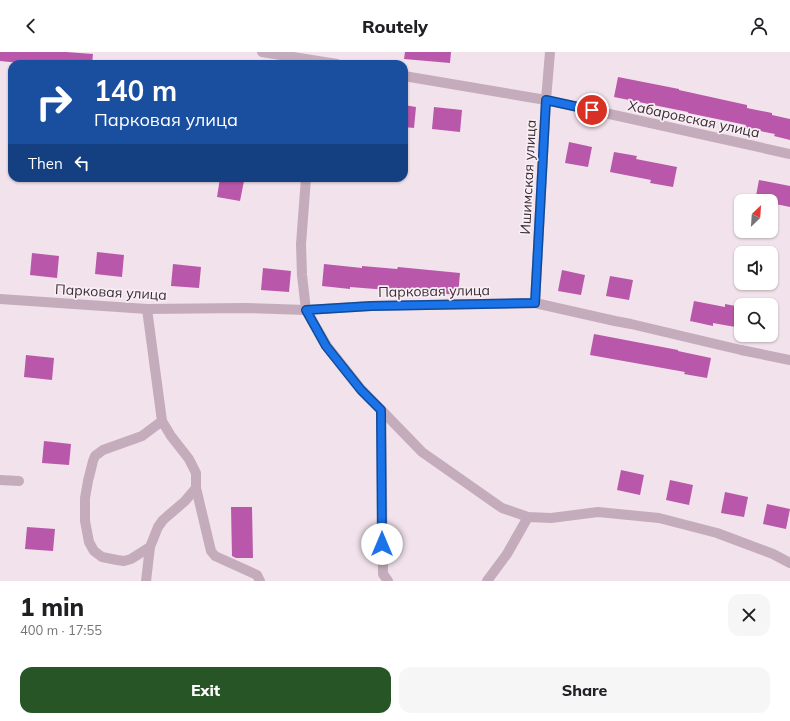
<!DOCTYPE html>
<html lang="en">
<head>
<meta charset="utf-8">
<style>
  body { margin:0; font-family:Mulish,sans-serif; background:#f6f6f6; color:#202124; height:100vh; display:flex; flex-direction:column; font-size:15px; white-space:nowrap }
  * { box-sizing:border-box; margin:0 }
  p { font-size:13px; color:#757577 }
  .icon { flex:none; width:22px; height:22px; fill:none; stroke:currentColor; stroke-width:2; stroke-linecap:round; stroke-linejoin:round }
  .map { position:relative; height:529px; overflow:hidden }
  .drawer { display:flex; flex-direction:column; background:#fff; flex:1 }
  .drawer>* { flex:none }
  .hud { position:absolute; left:8px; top:8px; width:400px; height:122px; border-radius:12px; box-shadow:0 1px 3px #0004; background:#1a4fa0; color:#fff; overflow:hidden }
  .needle { width:26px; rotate:25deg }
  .tools { position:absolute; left:734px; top:142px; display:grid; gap:8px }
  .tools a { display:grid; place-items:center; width:44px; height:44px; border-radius:8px; background:#fff; box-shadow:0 1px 3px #0004; font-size:20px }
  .pin { position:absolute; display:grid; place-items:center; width:34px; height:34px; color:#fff; margin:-17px; border:2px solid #fff; border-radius:50%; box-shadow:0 1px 4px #0007 }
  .me { position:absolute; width:44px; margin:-22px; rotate:0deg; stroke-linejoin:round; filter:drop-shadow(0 0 3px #0008) }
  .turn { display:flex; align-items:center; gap:14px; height:84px; padding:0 20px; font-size:18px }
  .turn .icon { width:52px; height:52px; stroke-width:2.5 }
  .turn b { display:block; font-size:28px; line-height:34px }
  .then { display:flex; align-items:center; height:38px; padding:0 20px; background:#0003; gap:8px; font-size:15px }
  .round { display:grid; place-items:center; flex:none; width:42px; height:42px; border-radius:12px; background:#f6f6f6 }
  .headline { display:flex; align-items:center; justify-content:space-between; height:68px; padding:0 20px }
  h1 { font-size:24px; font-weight:800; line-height:30px }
  .primary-button { display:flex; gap:8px; margin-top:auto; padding:8px 20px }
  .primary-button a { flex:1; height:46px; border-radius:12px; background:#275526; color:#fff; font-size:16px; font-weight:800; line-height:46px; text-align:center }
  .primary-button a+a { background:#f6f6f6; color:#202124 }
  header { display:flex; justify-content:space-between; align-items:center; height:52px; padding:0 20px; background:#fff; font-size:18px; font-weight:800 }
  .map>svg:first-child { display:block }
  .building { fill:#b958ab }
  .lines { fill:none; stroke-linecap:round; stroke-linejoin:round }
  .minor { stroke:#c5acbc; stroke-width:10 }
  .route-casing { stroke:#114b97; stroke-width:10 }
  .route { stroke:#1a73e8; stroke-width:7 }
  .labels { text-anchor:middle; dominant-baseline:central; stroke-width:3.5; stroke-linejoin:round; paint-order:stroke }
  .street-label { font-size:14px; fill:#382c35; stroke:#f9eef4 }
</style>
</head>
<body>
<header><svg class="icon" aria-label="back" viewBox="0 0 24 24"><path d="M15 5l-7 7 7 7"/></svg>Routely<svg class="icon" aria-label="person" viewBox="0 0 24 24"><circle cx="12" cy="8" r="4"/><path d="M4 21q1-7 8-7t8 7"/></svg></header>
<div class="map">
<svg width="790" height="529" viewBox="0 0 790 529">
  <rect width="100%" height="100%" fill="#f1e2eb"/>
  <g class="building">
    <polygon points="0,0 66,0 93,2 92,12 30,12 0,9"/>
    <polygon points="405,0 451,0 450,11 404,7"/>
    <polygon points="618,25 679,37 679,38 747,53 747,56 772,61 772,63 790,67 790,88 774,84 775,82 745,76 746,73 688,61 688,60 614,45"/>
    <polygon points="404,53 416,55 414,76 404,75"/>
    <polygon points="434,55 462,58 460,80 432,77"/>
    <polygon points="569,90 592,95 588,115 565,111"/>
    <polygon points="614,100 637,104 636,107 677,115 673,135 650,131 651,128 610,120"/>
    <polygon points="220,126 229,126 244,129 240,149 217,145"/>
    <polygon points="759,128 790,134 790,155 771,151 771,149 755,149"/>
    <polygon points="97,200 124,203 122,225 95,222"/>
    <polygon points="32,201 59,204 57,226 30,223"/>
    <polygon points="173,212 201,215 199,236 171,234"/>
    <polygon points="324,212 362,216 362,214 397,217 398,215 460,221 458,243 388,236 388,238 350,235 350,237 322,234"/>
    <polygon points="263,216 291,219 289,240 261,238"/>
    <polygon points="562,218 585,223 581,243 558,239"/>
    <polygon points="610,224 633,228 629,248 606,244"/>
    <polygon points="694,249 725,255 725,252 741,255 741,276 713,271 713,274 690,269"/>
    <polygon points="594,282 678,298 678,299 711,306 707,326 684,322 685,320 590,303"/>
    <polygon points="26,303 54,306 52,328 24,325"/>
    <polygon points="44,389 71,392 69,413 42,411"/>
    <polygon points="621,418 644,423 640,443 617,438"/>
    <polygon points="670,428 693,433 689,453 666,448"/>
    <polygon points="725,440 748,445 744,465 721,461"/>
    <polygon points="767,452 790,457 786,477 763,472"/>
    <polygon points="231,455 252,455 253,506 236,506 232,504"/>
    <polygon points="27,475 55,477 53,499 25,497"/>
  </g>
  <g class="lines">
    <g class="minor">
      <polyline points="262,0 337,12"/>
      <polyline points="404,24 546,48 790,102"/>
      <polyline points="306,126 301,192 302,223 306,258 327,294 361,337 422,400 502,456 528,465 551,466 598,460 659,466 717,481 773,502 790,511"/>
      <polyline points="0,247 147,257 245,256 306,258 371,254 535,251 615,269 631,272 741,298 790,308"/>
      <polyline points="535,251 546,48 550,0"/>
      <polyline points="147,257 162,369 171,384 189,407 196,421 196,436 185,449 163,468 158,475 150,495 131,507 124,509 117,508 102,505 94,499 89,490 85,469 85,446 88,429 93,409 95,404 103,398 142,384 162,369"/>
      <polyline points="381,358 383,522 388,529"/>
      <polyline points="0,428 19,429"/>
      <polyline points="196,436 211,499 215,504 257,523 260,529"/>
      <polyline points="146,529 150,495"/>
      <polyline points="487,529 507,502 528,465"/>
    </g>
  </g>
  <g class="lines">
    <g class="route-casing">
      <polyline id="route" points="382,492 381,358 361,338 326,294 306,258 371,254 535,251 546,48 592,58"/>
    </g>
    <use href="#route" class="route"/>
  </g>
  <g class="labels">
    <g class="street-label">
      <text transform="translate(694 67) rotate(12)">Хабаровская улица</text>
      <text transform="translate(528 125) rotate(-87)">Ишимская улица</text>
      <text transform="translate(434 239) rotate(-1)">Парковая улица</text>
      <text transform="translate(111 240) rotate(3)">Парковая улица</text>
    </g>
  </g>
</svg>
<div class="tools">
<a><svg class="needle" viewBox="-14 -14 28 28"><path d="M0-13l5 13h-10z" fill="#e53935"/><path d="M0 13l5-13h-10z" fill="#757577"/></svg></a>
<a><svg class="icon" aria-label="sound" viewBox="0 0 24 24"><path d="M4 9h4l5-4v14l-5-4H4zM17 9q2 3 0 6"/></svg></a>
<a><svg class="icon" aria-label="search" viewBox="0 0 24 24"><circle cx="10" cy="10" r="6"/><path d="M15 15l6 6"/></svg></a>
</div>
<div class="pin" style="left:592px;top:58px;background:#d93025"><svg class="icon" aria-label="arrive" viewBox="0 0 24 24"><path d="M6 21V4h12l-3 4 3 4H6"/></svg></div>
<svg class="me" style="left:382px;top:492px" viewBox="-20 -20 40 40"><circle r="19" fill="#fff"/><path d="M0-13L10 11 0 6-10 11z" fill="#1a73e8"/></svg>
<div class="hud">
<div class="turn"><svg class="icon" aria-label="right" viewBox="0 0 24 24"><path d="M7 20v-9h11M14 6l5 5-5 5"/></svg><div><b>140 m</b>Парковая улица</div></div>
<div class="then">Then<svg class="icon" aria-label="left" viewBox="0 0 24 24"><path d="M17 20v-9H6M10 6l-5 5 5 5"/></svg></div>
</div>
</div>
<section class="drawer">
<div class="headline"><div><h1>1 min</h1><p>400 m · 17:55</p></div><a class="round"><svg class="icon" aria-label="close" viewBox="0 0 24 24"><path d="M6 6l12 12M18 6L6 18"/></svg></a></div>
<div class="primary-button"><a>Exit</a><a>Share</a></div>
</section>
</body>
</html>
